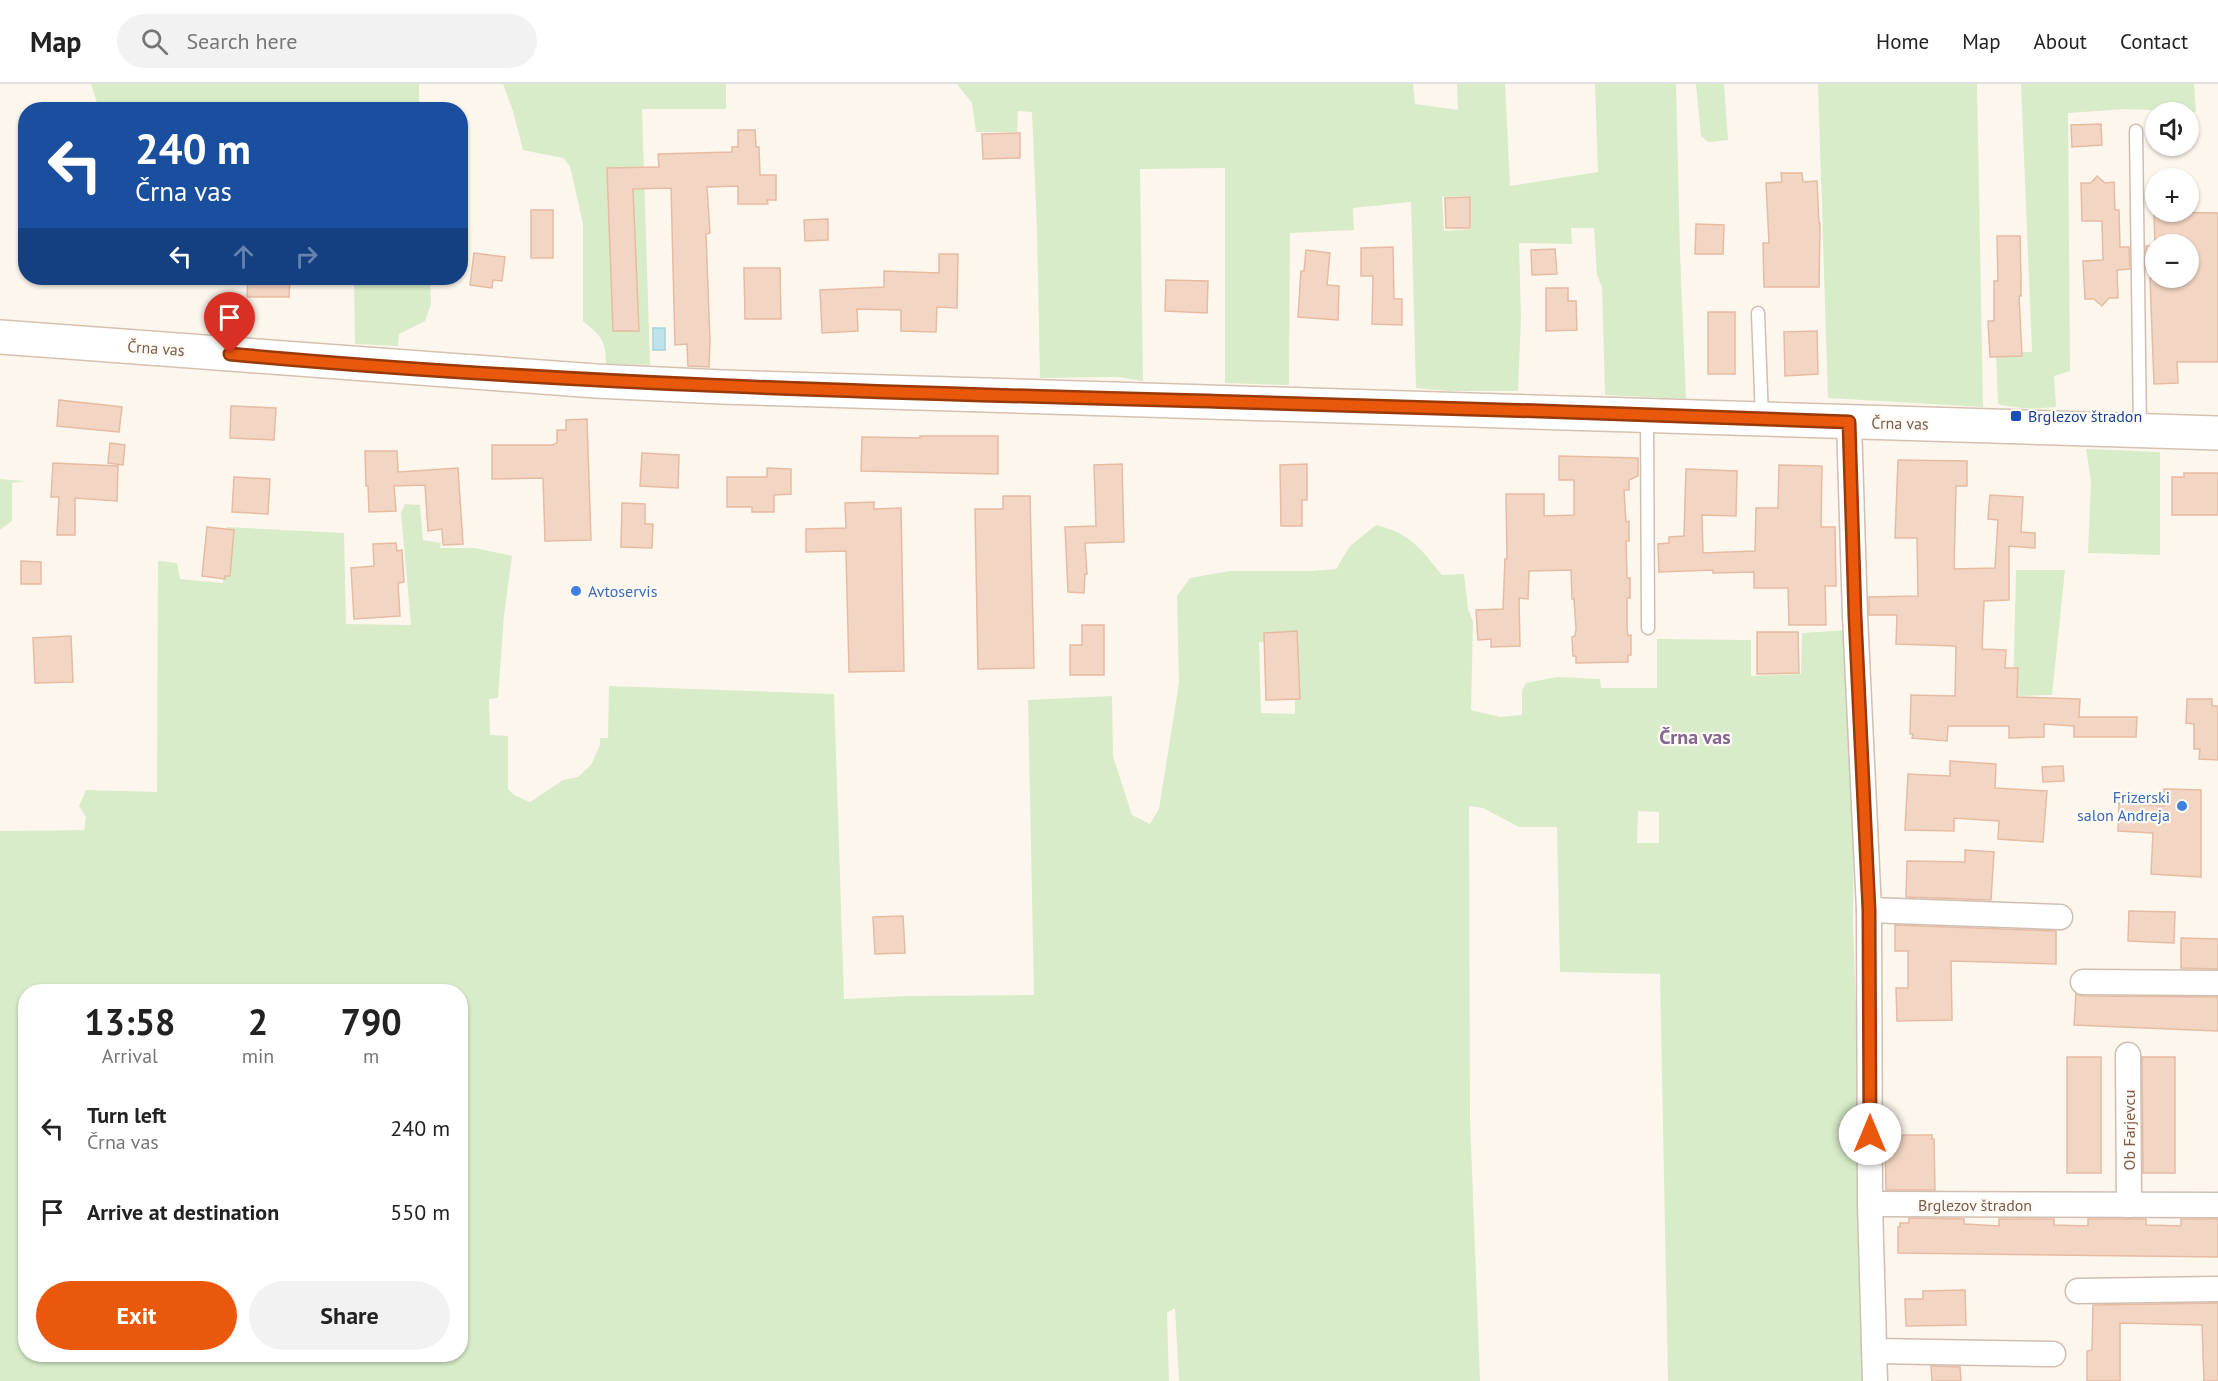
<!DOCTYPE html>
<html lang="en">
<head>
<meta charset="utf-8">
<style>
  body { margin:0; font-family:"PT Sans",sans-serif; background:#f2f2f2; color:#222; height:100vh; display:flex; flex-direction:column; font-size:22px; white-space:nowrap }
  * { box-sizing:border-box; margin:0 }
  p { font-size:20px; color:#767676 }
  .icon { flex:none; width:33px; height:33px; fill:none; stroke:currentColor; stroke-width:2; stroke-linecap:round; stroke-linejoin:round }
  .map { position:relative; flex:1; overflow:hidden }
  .panel { position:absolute; left:18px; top:900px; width:450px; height:378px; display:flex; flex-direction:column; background:#fff; border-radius:24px; box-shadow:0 2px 4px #0004 }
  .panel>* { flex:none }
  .top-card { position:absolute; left:18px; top:18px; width:450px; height:183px; border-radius:24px; box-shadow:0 2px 4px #0004; background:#1a4fa0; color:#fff; overflow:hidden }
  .fabs { position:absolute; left:2145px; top:18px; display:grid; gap:12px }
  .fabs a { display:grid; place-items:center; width:54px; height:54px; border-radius:50%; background:#fff; box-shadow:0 2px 4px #0004; font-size:30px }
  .pin { position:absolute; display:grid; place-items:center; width:51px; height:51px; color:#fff; margin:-62px -26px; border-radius:50% 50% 50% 0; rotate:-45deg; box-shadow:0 0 6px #0007 }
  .pin .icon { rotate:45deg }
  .me { position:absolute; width:66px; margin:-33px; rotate:0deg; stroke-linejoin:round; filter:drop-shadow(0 0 4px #0008) }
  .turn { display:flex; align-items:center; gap:21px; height:126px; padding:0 18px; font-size:27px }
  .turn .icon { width:78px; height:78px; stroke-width:2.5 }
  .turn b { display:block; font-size:42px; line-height:51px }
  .lanes { display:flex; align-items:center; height:57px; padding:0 18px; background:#0003; justify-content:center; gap:30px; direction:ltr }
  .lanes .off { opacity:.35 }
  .eta { display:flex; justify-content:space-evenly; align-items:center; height:102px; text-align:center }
  .eta b { font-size:36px; font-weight:700; line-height:42px }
  .primary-button { display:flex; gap:12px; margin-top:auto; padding:12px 18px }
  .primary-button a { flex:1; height:69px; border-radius:36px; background:#ea580c; color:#fff; font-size:24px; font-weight:700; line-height:69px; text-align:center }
  .primary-button a+a { background:#f2f2f2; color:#222 }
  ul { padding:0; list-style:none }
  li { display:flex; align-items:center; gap:18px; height:84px; padding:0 18px }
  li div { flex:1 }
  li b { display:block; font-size:22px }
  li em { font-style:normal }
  header { display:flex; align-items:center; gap:36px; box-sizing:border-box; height:84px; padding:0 30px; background:#fff; border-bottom:2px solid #e0e0e0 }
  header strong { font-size:28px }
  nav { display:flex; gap:33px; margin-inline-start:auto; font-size:21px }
  .search { width:420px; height:54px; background:#f2f2f2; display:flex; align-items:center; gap:15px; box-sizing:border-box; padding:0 21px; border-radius:33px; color:#767676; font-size:22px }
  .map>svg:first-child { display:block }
  .green { fill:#d8ecc9; fill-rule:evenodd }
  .water { fill:#bfe3e8; stroke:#a5d3da; stroke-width:1.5 }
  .building { fill:#f3d5c3; stroke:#e6bba3; stroke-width:1.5 }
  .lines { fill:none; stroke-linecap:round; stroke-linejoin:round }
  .lane-casing { stroke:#d1beb0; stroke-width:15 }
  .street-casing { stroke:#d1beb0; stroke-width:27 }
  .secondary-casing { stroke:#d6c0b0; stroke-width:36 }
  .lane { stroke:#fff; stroke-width:12 }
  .street { stroke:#fff; stroke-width:24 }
  .secondary { stroke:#fff; stroke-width:33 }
  .route-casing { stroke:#983908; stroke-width:15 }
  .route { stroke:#ea580c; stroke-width:10 }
  .transit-dot { fill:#1a4fb4; stroke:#fffaf3; stroke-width:2 }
  .shop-dot { fill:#3f7fe0; stroke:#fffaf3; stroke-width:2 }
  .labels { text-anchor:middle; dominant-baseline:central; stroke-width:4.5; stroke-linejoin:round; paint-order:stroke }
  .street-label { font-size:16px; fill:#7a5c4d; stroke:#fffaf3 }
  .transit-label { font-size:16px; fill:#164399; stroke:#fffaf3; text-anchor:start }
  .shop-label { font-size:16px; fill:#366cbe; stroke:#fffaf3; text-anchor:start }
  .quarter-label { font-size:20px; font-weight:bold; fill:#846695; stroke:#fffaf3 }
</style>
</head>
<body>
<header>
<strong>Map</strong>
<div class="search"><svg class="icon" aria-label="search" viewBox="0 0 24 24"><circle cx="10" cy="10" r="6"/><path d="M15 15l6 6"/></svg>Search here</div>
<nav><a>Home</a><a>Map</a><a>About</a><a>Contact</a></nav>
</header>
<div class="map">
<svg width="2218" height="1297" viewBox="0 0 2218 1297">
  <rect width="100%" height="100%" fill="#fdf6ec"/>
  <g class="green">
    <polygon points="91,0 419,0 419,25 99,25"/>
    <path d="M503 0H726V25H642L650 281 606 280C606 255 601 253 583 237V140L570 82 563 74 523 66 513 27Z"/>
    <path d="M957 0H1413L1415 20 1458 26 1457 0H1505L1510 102 1598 88 1595 0H1676L1680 169 1686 315 1605 311 1602 203 1597 191 1594 144H1571L1572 160 1519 159 1521 234 1518 307H1447L1416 304 1411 118 1353 124 1354 146 1290 149 1289 301 1225 299V84L1140 85 1143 297 1118 293 1040 294 1037 144 1032 28 1018 27 1017 48H976L972 19ZM1470 112 1471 145 1444 147 1442 113Z"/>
    <polygon points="1696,0 1724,0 1728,56 1708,58 1701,52"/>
    <polygon points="1818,0 1977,0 1983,323 1828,314"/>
    <polygon points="2021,0 2194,0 2196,28 2126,25 2068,29 2070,287 2054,292 2056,323 2030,325 2000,321 1998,319 1996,268 2032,268"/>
    <polygon points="354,194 430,194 431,220 425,237 399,250 398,262 355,260"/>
    <polygon points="2086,365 2160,368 2160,471 2088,469 2091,397"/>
    <polygon points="0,395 24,397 12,399 12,437 0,446"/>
    <path d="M405 420 420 421 423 456 441 459 440 464H475L512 472 504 531 498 614 489 615 490 651 508 652V705L514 711 530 718 563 696 578 693 591 681 600 661V654H608L609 602 834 610 844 915 908 912 1034 911 1028 616 1112 612 1113 672 1132 731 1150 740 1159 725 1179 599 1177 512 1190 494 1230 487H1313L1336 485 1350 462 1376 441C1410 449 1421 465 1442 491L1464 490 1468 525 1473 538 1471 626 1500 633 1522 631V606L1526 599 1557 593 1600 595 1601 604H1657V555L1751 556V592L1801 590 1802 549 1848 546 1854 681 1853 840 1861 1058 1865 1297H1668L1660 890 1560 888 1557 743H1519L1483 724 1469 722 1470 1034 1480 1297H1179L1175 1224 1167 1229 1169 1297H0V747L84 746 86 733 79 722 86 706 157 708 158 477 177 479 180 495 223 499 227 443 344 449 346 540 411 541 401 429ZM1259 558 1294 561 1295 630 1261 629ZM1638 727 1659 728V759H1637ZM26 908H460V1270H26Z"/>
    <polygon points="2016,486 2065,486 2052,611 2013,612"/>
  </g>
  <rect class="water" x="653" y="244" width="12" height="22"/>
  <g class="building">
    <polygon points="2101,40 2102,61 2072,63 2071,41"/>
    <polygon points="738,46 755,46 756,63 759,63 760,91 776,91 776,116 767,116 768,120 738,120 738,102 707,103 710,149 706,150 710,258 709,283 688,282 687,260 675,261 671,104 633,105 639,247 613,247 607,84 659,83 658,70 732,68 732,63 738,63"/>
    <polygon points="1020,49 1020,74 983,75 982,50"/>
    <polygon points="1781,89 1802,89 1803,98 1817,97 1819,139 1820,139 1819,203 1764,203 1763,159 1769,159 1766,99 1782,98"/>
    <polygon points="2097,92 2105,99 2114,98 2115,126 2119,126 2120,163 2129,163 2130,185 2117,186 2118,214 2109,214 2102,222 2094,215 2085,215 2083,177 2103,176 2102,137 2082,137 2081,99 2091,99"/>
    <polygon points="1470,113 1470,144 1446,144 1445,114"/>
    <rect x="531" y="126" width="22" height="48"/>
    <polygon points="2154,128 2218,129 2218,278 2177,278 2178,299 2154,300 2150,194 2191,194 2192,160 2155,160"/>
    <polygon points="828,135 828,156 805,157 804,136"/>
    <polygon points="1696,140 1724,141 1723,170 1695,170"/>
    <polygon points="1997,152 2020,152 2021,196 2021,212 2019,212 2022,272 1990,273 1988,237 1994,237 1994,197 1998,197"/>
    <polygon points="2156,161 2156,185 2146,185 2146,162"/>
    <polygon points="1393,163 1394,215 1402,215 1402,241 1372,240 1373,192 1361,192 1361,164"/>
    <polygon points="1555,165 1557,190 1532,191 1531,166"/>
    <polygon points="1306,166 1330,169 1327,201 1339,202 1338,236 1298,233 1301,187 1304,187"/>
    <polygon points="474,169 505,173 502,197 493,196 492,204 470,201"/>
    <polygon points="939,170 958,170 957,224 937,223 936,248 901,247 901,226 857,225 858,247 822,249 820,206 884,203 884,187 939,189"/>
    <polygon points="744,184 780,184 781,235 745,235"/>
    <polygon points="248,194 290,194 289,213 247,213"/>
    <polygon points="1166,196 1208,197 1207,229 1165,227"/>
    <polygon points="1546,204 1568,204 1568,217 1576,217 1577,246 1546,247"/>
    <rect x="1708" y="228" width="27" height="62"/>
    <polygon points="1817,247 1818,290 1785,292 1784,248"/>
    <polygon points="59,316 122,323 119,348 57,342"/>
    <polygon points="231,322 276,324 274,356 230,354"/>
    <polygon points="587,335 591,456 545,457 543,394 492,395 492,361 552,361 557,359 557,346 566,346 566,336"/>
    <polygon points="920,352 998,352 998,390 861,387 862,353 920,354"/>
    <polygon points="110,359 125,361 123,381 108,379"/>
    <polygon points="365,367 397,367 398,388 458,384 463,460 443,461 442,445 428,447 425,401 394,402 396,427 369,428 368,402 366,402"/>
    <polygon points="642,369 679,371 678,404 640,402"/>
    <polygon points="1559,372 1638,374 1638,392 1629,396 1629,406 1624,406 1626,438 1629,437 1629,457 1626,457 1627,494 1630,494 1630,514 1627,514 1627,544 1628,552 1631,551 1631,571 1628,571 1628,578 1576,579 1576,572 1573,572 1572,553 1575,552 1576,545 1574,515 1572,515 1571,486 1529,487 1528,515 1519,514 1520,562 1491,563 1491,555 1478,556 1476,526 1503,525 1505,475 1507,475 1506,410 1544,410 1544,432 1574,431 1574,396 1559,396"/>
    <polygon points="1898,376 1967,377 1967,402 1956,402 1954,485 1995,484 1998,436 1988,435 1990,411 2023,413 2021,448 2035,449 2035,464 2009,462 2009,516 1984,517 1982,565 2006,566 2005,584 2018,584 2017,613 2080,615 2079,633 2137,633 2136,653 2074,653 2074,642 2044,640 2044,653 2009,654 2009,642 1948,642 1947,657 1912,654 1913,650 1910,650 1911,611 1955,612 1956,562 1896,560 1897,531 1869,531 1869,513 1918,512 1917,454 1895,454"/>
    <polygon points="53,379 118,382 117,417 75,414 75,451 57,451 59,413 51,413"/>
    <polygon points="1122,380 1124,458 1085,459 1087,490 1085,490 1084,509 1068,508 1065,443 1096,442 1094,381"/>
    <polygon points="1307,380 1307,416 1302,416 1302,442 1281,442 1280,381"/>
    <polygon points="1779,381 1822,382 1821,443 1835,443 1836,502 1825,502 1826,541 1789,541 1788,504 1754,504 1754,488 1713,489 1713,486 1659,488 1658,460 1669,459 1669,453 1684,452 1686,385 1737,387 1736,432 1702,431 1703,469 1755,467 1756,424 1778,424"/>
    <polygon points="767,384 791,385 791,410 774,411 774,428 752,428 752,423 727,423 727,393 767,393"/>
    <polygon points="2184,389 2218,389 2218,431 2172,431 2172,393 2184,393"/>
    <polygon points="234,393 270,395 268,430 232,428"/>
    <polygon points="1003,412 1030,412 1034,584 978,585 975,425 1003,425"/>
    <polygon points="874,418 874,425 901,424 904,587 849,588 846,467 806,468 806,445 846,444 845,419"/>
    <polygon points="622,419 645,420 645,440 653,440 652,464 621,463"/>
    <polygon points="207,443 234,446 230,492 225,492 225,495 202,492"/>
    <polygon points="396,459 397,467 402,466 404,498 398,499 400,532 354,535 351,484 374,482 373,460"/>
    <polygon points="21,477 41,478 41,500 21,500"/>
    <polygon points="1082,541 1104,541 1104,591 1070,591 1070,561 1082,561"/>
    <polygon points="1297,547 1300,615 1266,616 1264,549"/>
    <polygon points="1757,548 1798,548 1799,589 1757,590"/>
    <polygon points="71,552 73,598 35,599 33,554"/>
    <polygon points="2187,615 2212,615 2212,622 2218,622 2218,676 2199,675 2200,665 2194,665 2194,640 2186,639"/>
    <polygon points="1950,677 1996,680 1995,704 2047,707 2043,758 1998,755 1999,737 1954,734 1954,747 1905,746 1908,690 1950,692"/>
    <polygon points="2063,682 2064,697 2043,698 2042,683"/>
    <polygon points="2164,705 2201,706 2201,793 2151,790 2153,749 2118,747 2119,719 2164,722"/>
    <polygon points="1965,766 1994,768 1991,816 1906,813 1907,777 1965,778"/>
    <polygon points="2129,827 2175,828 2174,859 2128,857"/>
    <polygon points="903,832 905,869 875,870 873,833"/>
    <polygon points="1895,841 2056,847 2056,880 1951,877 1952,936 1897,937 1896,904 1908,904 1908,867 1895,867"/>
    <polygon points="2181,854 2218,855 2218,885 2181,884"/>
    <polygon points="2076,910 2083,912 2218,913 2218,947 2074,941"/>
    <rect x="2067" y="973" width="34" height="116"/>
    <polygon points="2142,973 2175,973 2175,1089 2143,1089"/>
    <polygon points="1885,1051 1932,1051 1932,1055 1934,1055 1935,1106 1886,1106"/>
    <polygon points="1909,1134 1964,1135 1964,1140 1999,1142 1999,1135 2054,1135 2054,1141 2088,1142 2088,1135 2146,1135 2146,1141 2181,1142 2181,1135 2218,1135 2218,1173 1898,1169 1898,1143 1900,1143 1900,1139 1909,1139"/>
    <polygon points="1965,1206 1966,1241 1906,1242 1905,1215 1923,1215 1923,1207"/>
    <polygon points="2218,1219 2218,1297 2204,1297 2202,1241 2120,1239 2120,1297 2087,1297 2087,1267 2092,1266 2093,1221"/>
    <polygon points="1931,1282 1960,1283 1961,1297 1932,1297"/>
  </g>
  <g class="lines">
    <g class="lane-casing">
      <g id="lane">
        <polyline points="2136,47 2140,345"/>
        <polyline points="1758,229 1762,334"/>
        <polyline points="1647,333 1648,544"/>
      </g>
    </g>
    <g class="street-casing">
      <g id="street">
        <polyline points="1849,338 1855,532 1869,826 1870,1120 1875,1297"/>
        <polyline points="1869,826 2060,833"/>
        <polyline points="2083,898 2218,899"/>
        <polyline points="2128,971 2129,1121"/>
        <polyline points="1870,1120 2218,1121"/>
        <polyline points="2078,1207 2218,1205"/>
        <polyline points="1875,1267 2053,1270"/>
      </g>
    </g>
    <g class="secondary-casing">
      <polyline id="secondary" points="0,253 596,297 722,303 2218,349"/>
    </g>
    <use href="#lane" class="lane"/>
    <use href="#street" class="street"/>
    <use href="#secondary" class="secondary"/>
  </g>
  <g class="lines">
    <g class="route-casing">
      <path id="route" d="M230 270C565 301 902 309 1238 318 1442 323 1645 331 1849 338L1855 532 1869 826 1870 1050"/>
    </g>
    <use href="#route" class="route"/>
  </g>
  <rect class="transit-dot" x="2010" y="326" width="12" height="12" rx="3"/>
  <g class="shop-dot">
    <circle cx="576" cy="507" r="6"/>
    <circle cx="2182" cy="722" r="6"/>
  </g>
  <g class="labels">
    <g class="street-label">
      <text transform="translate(156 264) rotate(4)">Črna vas</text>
      <text transform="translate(1900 339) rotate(1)">Črna vas</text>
      <text transform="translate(2129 1046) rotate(-90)">Ob Farjevcu</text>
      <text x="1975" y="1121">Brglezov štradon</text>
    </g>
    <g class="transit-label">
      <text x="2028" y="332">Brglezov štradon</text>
    </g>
    <g class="shop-label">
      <text x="588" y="507">Avtoservis</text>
      <text x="2170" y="713" text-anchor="end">Frizerski<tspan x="2170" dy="18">salon Andreja</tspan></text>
    </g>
    <g class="quarter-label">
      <text x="1695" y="653">Črna vas</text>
    </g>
  </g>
</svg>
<div class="fabs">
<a><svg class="icon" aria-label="sound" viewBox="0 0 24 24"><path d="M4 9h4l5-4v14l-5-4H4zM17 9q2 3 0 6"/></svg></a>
<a>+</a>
<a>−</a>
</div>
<div class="pin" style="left:230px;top:270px;background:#d93025"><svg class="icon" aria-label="arrive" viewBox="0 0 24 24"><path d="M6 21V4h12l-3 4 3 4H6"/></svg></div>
<svg class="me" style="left:1870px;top:1050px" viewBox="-20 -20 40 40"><circle r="19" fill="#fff"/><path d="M0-13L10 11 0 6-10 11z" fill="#ea580c"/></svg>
<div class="top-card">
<div class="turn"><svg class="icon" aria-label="left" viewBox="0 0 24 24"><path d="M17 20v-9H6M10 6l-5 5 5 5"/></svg><div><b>240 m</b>Črna vas</div></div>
<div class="lanes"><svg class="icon" aria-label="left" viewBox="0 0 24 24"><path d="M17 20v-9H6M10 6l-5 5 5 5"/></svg><svg class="icon off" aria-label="ahead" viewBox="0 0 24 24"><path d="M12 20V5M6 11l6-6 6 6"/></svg><svg class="icon off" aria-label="right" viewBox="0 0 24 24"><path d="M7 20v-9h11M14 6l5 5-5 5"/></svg></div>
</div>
<section class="panel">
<div class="eta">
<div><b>13:58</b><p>Arrival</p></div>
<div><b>2</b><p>min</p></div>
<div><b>790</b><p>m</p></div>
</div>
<ul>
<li><svg class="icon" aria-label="left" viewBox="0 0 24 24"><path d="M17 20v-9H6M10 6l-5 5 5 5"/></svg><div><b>Turn left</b><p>Črna vas</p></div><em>240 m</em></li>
<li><svg class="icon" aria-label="arrive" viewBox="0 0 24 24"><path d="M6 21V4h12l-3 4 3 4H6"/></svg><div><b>Arrive at destination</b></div><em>550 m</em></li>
</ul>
<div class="primary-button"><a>Exit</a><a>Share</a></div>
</section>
</div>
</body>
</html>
